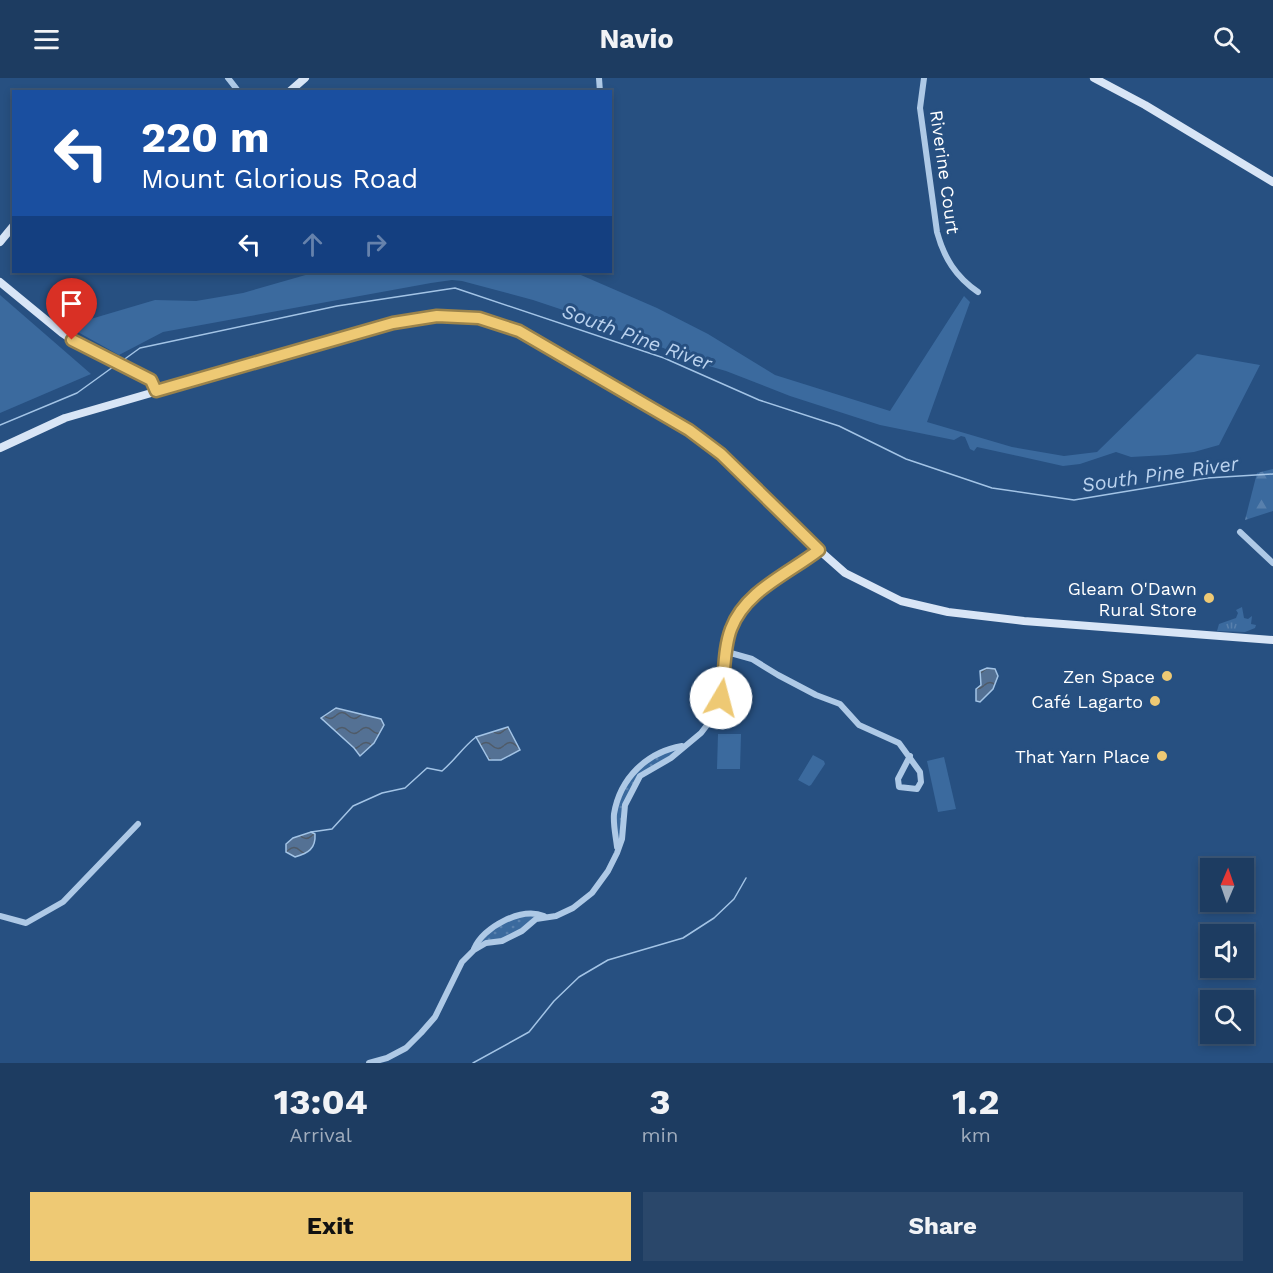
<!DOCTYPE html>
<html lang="en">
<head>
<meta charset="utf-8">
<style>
  body { margin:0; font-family:"Work Sans",sans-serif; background:#2a476a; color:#f1f3f6; height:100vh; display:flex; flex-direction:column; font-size:22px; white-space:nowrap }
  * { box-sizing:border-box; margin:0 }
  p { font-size:20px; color:#a0adbd }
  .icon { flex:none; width:33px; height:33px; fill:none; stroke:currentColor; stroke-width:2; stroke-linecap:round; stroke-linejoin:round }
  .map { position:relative; height:985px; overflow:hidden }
  .panel { display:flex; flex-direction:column; background:#1d3c61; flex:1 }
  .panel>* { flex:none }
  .hud { position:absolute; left:12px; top:12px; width:600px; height:183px; border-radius:0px; box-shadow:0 3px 9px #0003,0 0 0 2px #3b5676; background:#1a4fa0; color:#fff; overflow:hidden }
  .needle { width:39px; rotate:2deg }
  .buttons { position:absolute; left:1200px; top:780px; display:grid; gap:12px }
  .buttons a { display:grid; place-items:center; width:54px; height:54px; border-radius:0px; background:#1d3c61; box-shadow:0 3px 9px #0003,0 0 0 2px #3b5676; font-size:30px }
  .pin { position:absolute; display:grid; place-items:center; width:51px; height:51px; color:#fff; margin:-62px -26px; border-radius:50% 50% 50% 0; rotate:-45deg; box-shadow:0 0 6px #0007 }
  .pin .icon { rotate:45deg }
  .me { position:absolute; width:66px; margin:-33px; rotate:8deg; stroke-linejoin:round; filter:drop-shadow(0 0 4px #0008) }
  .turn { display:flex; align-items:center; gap:21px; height:126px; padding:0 30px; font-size:27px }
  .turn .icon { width:78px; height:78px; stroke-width:2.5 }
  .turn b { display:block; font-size:42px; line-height:51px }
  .lanes { display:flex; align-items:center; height:57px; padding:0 30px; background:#0003; justify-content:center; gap:30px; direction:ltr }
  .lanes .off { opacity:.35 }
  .eta { display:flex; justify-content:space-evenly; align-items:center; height:102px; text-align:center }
  .eta b { font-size:36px; font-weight:700; line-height:42px }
  .action { display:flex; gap:12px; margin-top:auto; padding:12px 30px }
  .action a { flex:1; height:69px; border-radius:0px; background:#eec974; color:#111; font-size:24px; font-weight:700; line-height:69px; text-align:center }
  .action a+a { background:#2a476a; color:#f1f3f6 }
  header { display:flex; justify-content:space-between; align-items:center; height:78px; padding:0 30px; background:#1d3c61; font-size:27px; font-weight:700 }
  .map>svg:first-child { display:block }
  .grass { fill:url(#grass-tufts) }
  .forest { fill:url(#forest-firs) }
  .park { fill:#3b6a9e }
  .garden { fill:url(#garden-dots) }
  .water { fill:url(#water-waves); stroke:#a3c4e6; stroke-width:1.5 }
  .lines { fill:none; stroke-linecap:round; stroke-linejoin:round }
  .stream { stroke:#a3c4e6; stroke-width:1.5 }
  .street { stroke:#aec9e6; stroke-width:6 }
  .secondary { stroke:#d8e5f6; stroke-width:8 }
  .route-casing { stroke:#9b834b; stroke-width:15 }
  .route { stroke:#eec974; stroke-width:10 }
  .poi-dot { fill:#eec974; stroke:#275081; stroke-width:2 }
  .labels { text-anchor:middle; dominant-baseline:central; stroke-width:6; stroke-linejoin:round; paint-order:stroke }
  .street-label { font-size:18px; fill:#fff; stroke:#275081 }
  .poi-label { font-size:18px; fill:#fff; stroke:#275081; text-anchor:end }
  .water-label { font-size:20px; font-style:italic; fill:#bad2ee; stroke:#275081 }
</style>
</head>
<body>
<header><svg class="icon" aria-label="menu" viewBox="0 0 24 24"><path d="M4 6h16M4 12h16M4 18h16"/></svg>Navio<svg class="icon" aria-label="search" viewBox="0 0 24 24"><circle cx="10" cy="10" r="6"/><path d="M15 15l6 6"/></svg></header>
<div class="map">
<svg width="1273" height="985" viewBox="0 0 1273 985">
  <defs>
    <pattern id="grass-tufts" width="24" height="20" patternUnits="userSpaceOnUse" patternTransform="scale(1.5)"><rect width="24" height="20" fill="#3b6a9e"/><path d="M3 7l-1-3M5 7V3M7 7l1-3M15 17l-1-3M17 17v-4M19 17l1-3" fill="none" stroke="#5880ad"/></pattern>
    <pattern id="forest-firs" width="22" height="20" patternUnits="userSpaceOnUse" patternTransform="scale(1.5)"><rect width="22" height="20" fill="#3b6a9e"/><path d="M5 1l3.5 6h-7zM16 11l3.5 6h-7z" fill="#5880ad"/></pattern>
    <pattern id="garden-dots" width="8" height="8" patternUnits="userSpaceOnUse" patternTransform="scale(1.5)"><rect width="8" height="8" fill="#3b6a9e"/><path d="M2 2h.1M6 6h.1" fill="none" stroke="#5880ad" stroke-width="1.8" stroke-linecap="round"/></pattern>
    <pattern id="water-waves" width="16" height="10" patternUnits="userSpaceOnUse" patternTransform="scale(1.5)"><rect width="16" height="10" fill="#547194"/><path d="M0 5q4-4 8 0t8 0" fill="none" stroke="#4f5b69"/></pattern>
  </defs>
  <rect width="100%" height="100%" fill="#275081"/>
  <polygon class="grass" points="1242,529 1244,540 1248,541 1252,538 1251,546 1256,547 1255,550 1245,554 1217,553 1219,546 1236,540 1238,535 1236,532"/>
  <polygon class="forest" points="1273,391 1273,433 1245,442 1257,395"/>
  <g class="park">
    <polygon points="316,194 574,194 657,230 708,256 775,297 890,333 964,218 970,224 927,344 1012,369 1064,378 1097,374 1197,276 1260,287 1219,367 1194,374 1167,377 1131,379 1116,374 1080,386 1063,388 977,369 974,373 970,371 965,359 961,358 954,362 880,347 790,318 726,293 702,286 639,260 584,239 533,222 462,203 452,202 431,205 163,254 119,277 67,248 155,222 196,223 243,215"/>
    <polygon points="0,217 91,296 0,335"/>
    <polygon points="718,656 741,656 740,691 717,691"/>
    <polygon points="813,677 824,683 825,686 811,707 809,708 798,702"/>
    <polygon points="944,679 956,731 938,734 927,683"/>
  </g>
  <g class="garden">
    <polygon points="683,668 640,698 625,727 622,761 617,765 614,741 627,703 654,677"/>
    <polygon points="530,835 536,841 522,853 474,872 500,844"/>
  </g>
  <g class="water">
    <polygon points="987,590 995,591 998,598 993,611 980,624 976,623 976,611 981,607 980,593"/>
    <polygon points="336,630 381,641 384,647 374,665 360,678 354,670 321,640"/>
    <polygon points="508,649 520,672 501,682 489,682 476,659"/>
    <path d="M311 754 315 756C316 771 308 775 295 779L286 774V766L293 760Z"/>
  </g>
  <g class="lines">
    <g class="stream">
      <polyline points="122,283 140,270 337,228 455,210 664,280 759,322 839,348 906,381 992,410 1074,422 1207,400 1273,396"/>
      <polyline points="0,347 77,315 113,289"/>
      <path d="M311 754 332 751 353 728 382 715 405 710 427 690 442 693C455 682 463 669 476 659"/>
      <polyline points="473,985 529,954 554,923 579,899 608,882 683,860 714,840 734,821 746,800"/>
    </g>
    <g class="street">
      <polyline points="228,0 239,14"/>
      <polyline points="599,0 600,14"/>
      <path d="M924 0 920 30 937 154C944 180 956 199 978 214"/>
      <polyline points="1240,454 1273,485"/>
      <polyline points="727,574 752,581 778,597 816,617 840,626 859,647 899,665 920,694 921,704 917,711 899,709 898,701 910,678"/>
      <path d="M617 769C616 759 613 747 614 736 620 700 647 674 682 668"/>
      <polyline points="0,838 26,845 63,824 138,746"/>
      <path d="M474 871C483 849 521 829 544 838"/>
      <polyline points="369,985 387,980 406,970 421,955 435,939 462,884 474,872 486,865 502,863 522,853 536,841 556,838 573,830 592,815 608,793 617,775 622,761 625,727 640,698 671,680 701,655 714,638 721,620 730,552 743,528 777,500 799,488 819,472"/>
    </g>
    <g class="secondary">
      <polyline points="1094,0 1145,27 1273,104"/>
      <polyline points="289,14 305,0"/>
      <polyline points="0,164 14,147"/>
      <polyline points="0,204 62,255 83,269 151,302 156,313"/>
      <polyline points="0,370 65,340 393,245 437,238 479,240 520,253 688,351 721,376 819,472 845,495 901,523 948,534 1024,543 1273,562"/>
    </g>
  </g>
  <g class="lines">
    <g class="route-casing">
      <path id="route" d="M72 262 151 302 156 313 393 245 437 238 479 240 519 253 689 352 721 376 819 472C788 496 745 513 731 551 723 572 725 598 721 620"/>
    </g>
    <use href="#route" class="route"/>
  </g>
  <g class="poi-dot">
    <circle cx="1209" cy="520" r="6"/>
    <circle cx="1167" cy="598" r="6"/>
    <circle cx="1155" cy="623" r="6"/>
    <circle cx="1162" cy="678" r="6"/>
  </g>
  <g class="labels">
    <g class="street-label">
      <text transform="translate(945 94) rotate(82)">Riverine Court</text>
    </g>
    <g class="poi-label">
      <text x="1197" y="510">Gleam O'Dawn<tspan x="1197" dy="21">Rural Store</tspan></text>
      <text x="1155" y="598">Zen Space</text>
      <text x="1143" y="623">Café Lagarto</text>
      <text x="1150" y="678">That Yarn Place</text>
    </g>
    <g class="water-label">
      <text transform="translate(637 259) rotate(20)">South Pine River</text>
      <text transform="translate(1160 396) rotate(-8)">South Pine River</text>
    </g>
  </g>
</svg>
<div class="buttons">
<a><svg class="needle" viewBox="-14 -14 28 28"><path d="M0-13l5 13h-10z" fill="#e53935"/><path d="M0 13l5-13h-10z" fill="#a0adbd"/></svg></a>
<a><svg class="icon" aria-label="sound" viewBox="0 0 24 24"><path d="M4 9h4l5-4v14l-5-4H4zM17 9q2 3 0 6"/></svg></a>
<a><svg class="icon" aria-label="search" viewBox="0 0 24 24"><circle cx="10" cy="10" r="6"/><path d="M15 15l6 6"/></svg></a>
</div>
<div class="pin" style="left:72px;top:262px;background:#d93025"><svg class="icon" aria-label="arrive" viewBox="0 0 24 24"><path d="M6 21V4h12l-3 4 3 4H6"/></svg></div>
<svg class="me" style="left:721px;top:620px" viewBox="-20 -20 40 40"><circle r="19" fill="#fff"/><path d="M0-13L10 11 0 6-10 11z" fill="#eec974"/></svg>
<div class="hud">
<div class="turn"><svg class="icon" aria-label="left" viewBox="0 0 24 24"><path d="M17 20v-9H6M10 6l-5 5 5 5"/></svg><div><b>220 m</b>Mount Glorious Road</div></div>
<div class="lanes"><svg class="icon" aria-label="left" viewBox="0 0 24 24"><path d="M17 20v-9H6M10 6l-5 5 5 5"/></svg><svg class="icon off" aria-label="ahead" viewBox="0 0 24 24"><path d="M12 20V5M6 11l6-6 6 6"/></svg><svg class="icon off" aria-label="right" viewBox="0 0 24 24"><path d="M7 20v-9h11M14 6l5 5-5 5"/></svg></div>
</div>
</div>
<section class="panel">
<div class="eta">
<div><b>13:04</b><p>Arrival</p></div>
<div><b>3</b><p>min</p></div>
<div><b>1.2</b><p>km</p></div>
</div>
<div class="action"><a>Exit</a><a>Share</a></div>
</section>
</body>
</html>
